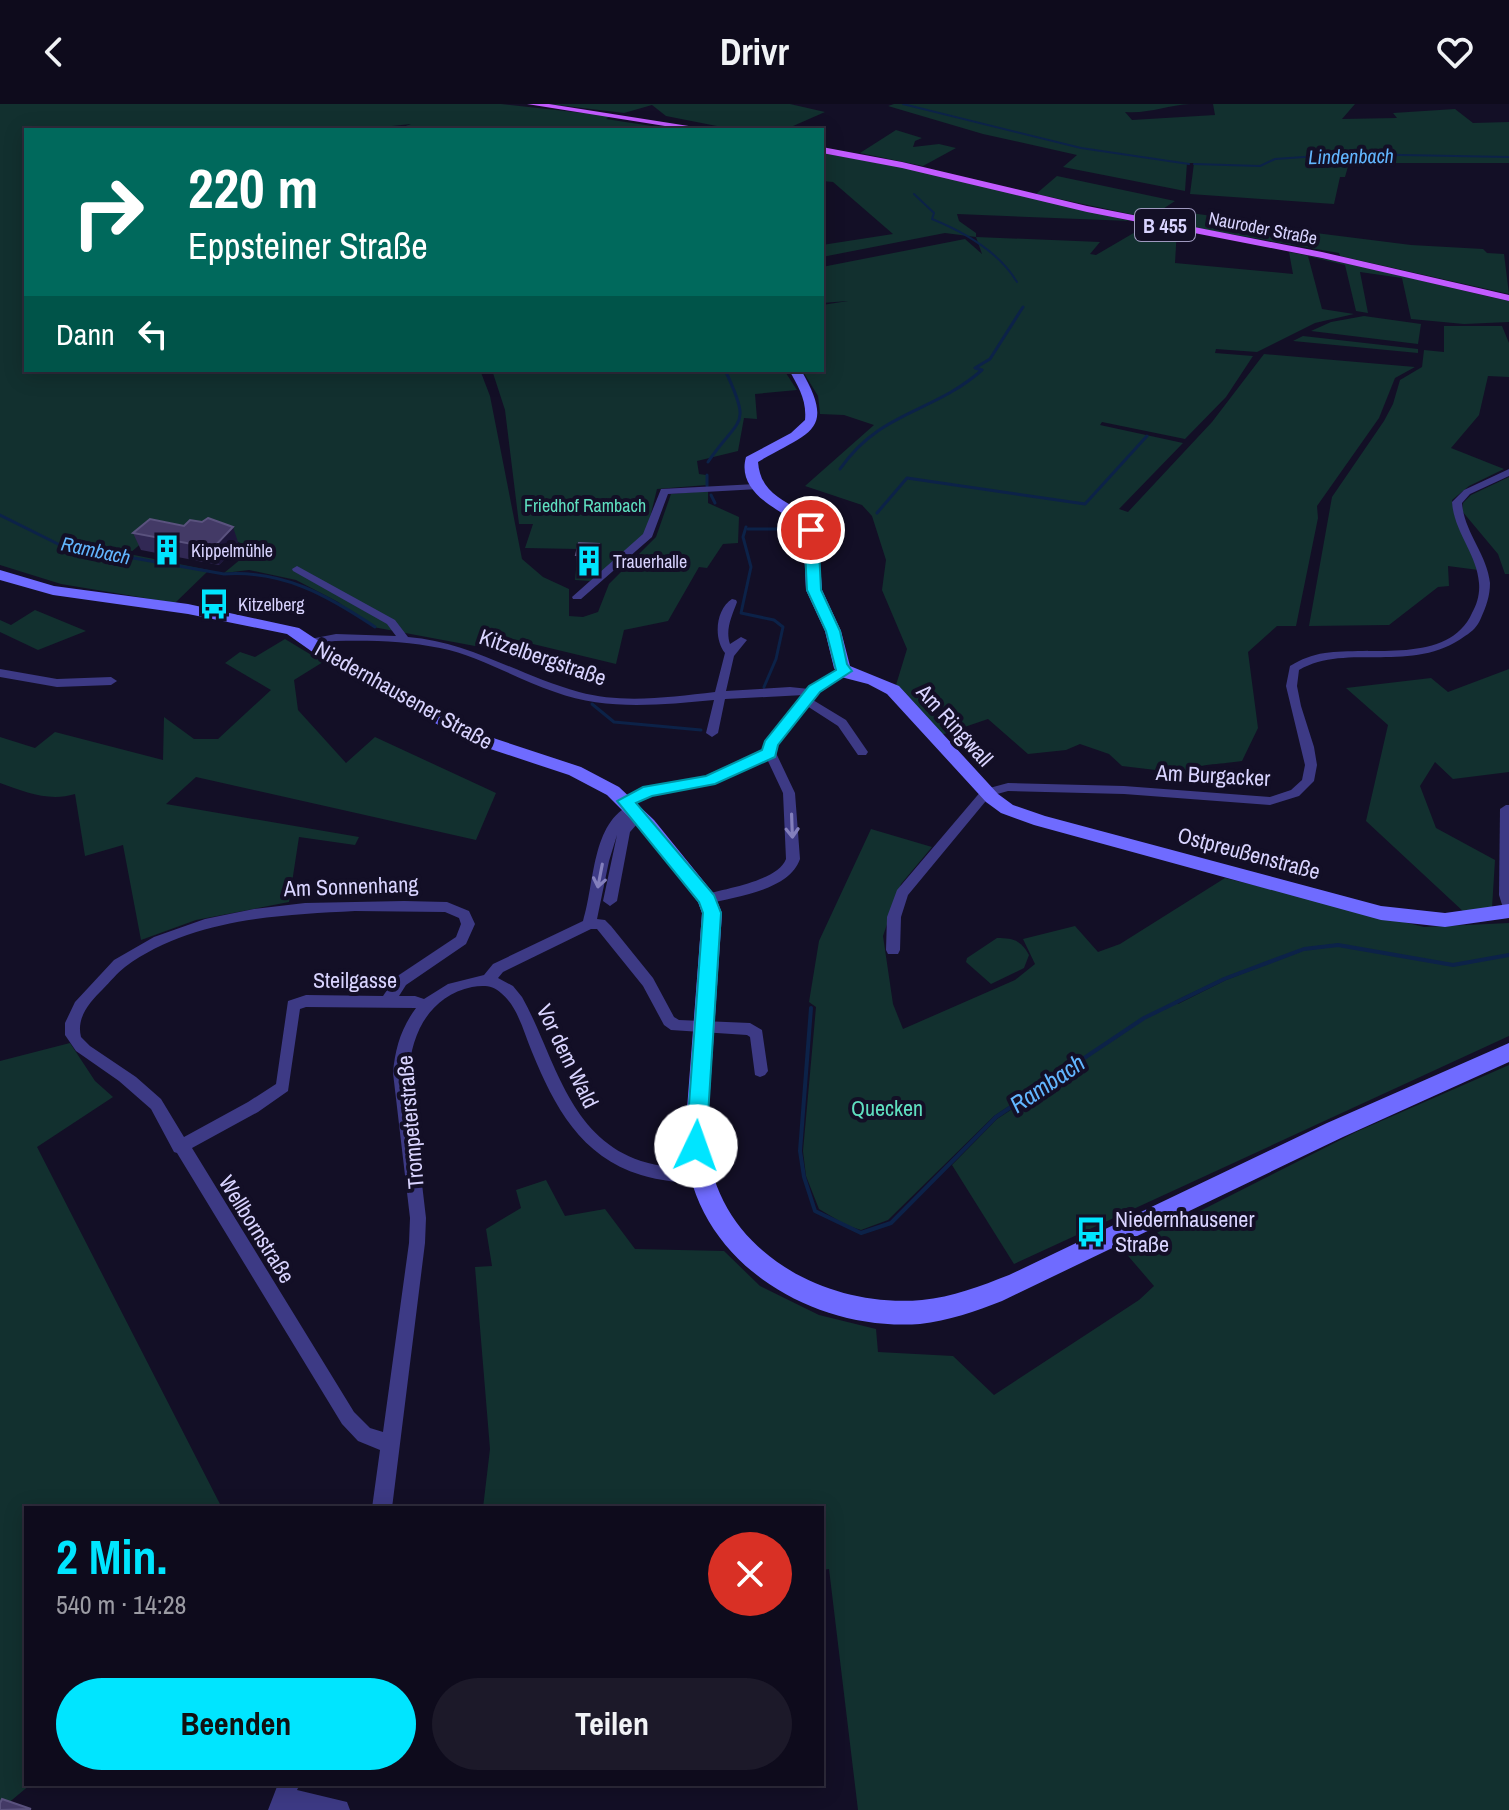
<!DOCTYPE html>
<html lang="de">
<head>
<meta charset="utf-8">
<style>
  body { margin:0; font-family:"Archivo Narrow",sans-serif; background:#1c1929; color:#f1f3f6; height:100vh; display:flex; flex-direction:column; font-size:30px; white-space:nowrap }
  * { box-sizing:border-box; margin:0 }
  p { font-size:26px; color:#9b9ba3 }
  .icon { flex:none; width:44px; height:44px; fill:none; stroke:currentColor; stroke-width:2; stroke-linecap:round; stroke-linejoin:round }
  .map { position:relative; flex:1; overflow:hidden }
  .sheet { position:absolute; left:24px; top:1402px; width:800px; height:280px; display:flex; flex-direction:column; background:#0e0b1c; border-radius:0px; box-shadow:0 4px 20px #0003,0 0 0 2px #2e2b3b }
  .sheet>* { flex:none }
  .guide { position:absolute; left:24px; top:24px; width:800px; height:244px; border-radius:0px; box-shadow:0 4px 20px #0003,0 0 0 2px #2e2b3b; background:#00695c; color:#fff; overflow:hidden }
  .pin { position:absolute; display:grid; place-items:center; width:68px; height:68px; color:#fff; margin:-34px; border:4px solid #fff; border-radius:50%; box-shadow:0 2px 8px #0007 }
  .me { position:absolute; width:88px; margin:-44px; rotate:3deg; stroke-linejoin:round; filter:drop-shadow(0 0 6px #0008) }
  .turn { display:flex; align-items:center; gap:28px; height:168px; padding:0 32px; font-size:36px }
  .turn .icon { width:104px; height:104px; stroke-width:2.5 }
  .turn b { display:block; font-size:56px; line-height:68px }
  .then { display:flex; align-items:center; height:76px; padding:0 32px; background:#0003; gap:16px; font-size:30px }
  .round { display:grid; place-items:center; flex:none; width:84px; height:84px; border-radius:42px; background:#1c1929 }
  .head { display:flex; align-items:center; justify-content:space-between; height:136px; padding:0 32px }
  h1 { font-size:48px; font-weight:800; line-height:60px; color:#00e5ff }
  .button { display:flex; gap:16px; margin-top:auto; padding:16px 32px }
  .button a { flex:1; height:92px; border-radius:48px; background:#00e5ff; color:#111; font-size:32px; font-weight:800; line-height:92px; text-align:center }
  .button a+a { background:#1c1929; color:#f1f3f6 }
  header { display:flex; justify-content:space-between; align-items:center; height:104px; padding:0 32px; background:#0e0b1c; font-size:36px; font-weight:800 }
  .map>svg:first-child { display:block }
  .green { fill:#12302f }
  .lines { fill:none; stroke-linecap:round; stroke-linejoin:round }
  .stream-far2 { stroke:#0c2248; stroke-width:2 }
  .stream-far1 { stroke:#0c2248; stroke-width:3 }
  .stream { stroke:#0c2248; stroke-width:4 }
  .street { fill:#3d3a85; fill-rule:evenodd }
  .secondary { fill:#6f6bff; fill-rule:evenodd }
  .primary { fill:#c25bff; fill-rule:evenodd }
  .wall { fill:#312854 }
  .shaded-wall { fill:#1d163a }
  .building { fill:#433a66; stroke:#5a527e; stroke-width:2 }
  .oneway { stroke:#837fbc }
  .route { fill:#00e5ff; stroke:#0095a6; stroke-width:2 }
  .labels { text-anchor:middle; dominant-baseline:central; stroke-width:8; stroke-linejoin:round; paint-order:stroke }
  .far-street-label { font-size:18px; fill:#d9d4ff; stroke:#130f26 }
  .far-park-label { font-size:18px; fill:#5fe0c0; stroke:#130f26 }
  .far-poi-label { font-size:18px; fill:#d9d4ff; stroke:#130f26; text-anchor:start }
  .far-water-label { font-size:20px; font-style:italic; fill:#62b6ff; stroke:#130f26 }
  .shield { fill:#130f26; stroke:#9e99be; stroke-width:2 }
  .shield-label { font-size:20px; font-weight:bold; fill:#d9d4ff }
  .street-label { font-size:22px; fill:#d9d4ff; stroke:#130f26 }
  .park-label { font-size:22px; fill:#5fe0c0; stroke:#130f26 }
  .poi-label { font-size:22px; fill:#d9d4ff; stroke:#130f26; text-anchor:start }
  .water-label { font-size:24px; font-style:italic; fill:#62b6ff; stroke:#130f26 }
</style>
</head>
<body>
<header><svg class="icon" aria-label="back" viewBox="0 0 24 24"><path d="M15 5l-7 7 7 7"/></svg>Drivr<svg class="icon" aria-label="heart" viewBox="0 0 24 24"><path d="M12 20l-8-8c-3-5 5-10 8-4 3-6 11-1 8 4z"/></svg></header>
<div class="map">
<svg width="1509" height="1706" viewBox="0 0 1509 1706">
  <rect width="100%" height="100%" fill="#130f26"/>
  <g class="green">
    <polygon points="0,0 501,0 611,12 606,15 678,26 395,26 411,20 355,26 26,26 26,266 480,266 490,292 522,455 543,473 569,485 569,512 583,513 598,508 609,480 656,433 671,390 708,387 708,399 739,413 738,439 723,440 707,464 699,463 668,517 624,526 616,560 491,530 475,542 373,523 338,498 296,476 249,466 224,469 253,445 213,426 153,429 129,450 209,466 175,499 61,480 0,461"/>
    <polygon points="549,0 790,0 825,8 784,26 737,26 666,12 652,1 624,9"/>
    <path d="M894 0H1191C1167 1 1149 10 1125 8L1132 16 1215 11 1213 0H1355L1342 15 1397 14 1393 9 1455 5 1473 19 1509 18V59H1349L1345 73H1340L1334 100 1190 90 1194 59H1187L1185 87 1063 63 1077 51 983 30 888 2Z"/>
    <polygon points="896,26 922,34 915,37 913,43 939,40 956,44 923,62 860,49"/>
    <path d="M822 49 901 63 1130 117 957 110 959 117 976 129V133L1100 138 1090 150 1096 151 1149 120 1177 125 1175 159 1293 170 1289 148C1363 161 1436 181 1509 197V218L1464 220 1411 215 1402 174 1360 168 1368 209 1356 207 1345 161 1308 152 1322 205 1354 210 1315 219 1257 248 1216 245 1215 249 1253 252 1226 293 1185 335 1102 318 1100 321 1183 339 1119 405 1128 408 1212 318 1264 250 1415 263 1395 274 1379 314 1317 402 1318 414 1296 522H1277L1248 548 1258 624 1242 657C1225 660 1192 660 1181 669L1122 662 1109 650 1080 640 1066 646 1028 650 988 615 941 631 896 581 907 545 882 486 886 456 872 412 862 401 805 382 874 321 844 311 820 310 818 292 802 266H822V201L848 197 822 199V163L965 135 982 150 976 133 945 129 822 153V141L893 130 833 78 822 77Z"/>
    <polygon points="1057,72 1175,97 1149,114 1036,90"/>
    <polygon points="1169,106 1284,122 1284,125 1411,141 1483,145 1487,149 1504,150 1509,190 1340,152 1339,149 1155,117"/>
    <polygon points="1364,212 1421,220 1418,240 1311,227 1331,218"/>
    <path d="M1444 222H1502L1509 239V273L1488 272 1479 311 1451 344 1504 365 1469 382 1452 396C1454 423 1479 441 1486 467L1448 462 1449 482 1438 483 1389 521 1309 522 1332 393 1384 317 1393 300 1400 276 1422 263 1424 246 1444 248Z"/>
    <polygon points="1303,232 1418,245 1418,249 1293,237"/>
    <polygon points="492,266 784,266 797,286 755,290 757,315 744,314 738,347 697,357 699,370 706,371 707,381 657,385 646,430 591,477 575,476 578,445 525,444 533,420 519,420 505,306"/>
    <polygon points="1509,373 1509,470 1505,470 1498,450 1462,407 1463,399 1471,391"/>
    <polygon points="35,506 86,527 38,546 0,528 0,516 11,521"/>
    <path d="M285 535 323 558 294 576 298 606 346 659 375 633 496 689 476 736 196 673 166 700 359 733 355 741 299 733 289 798 196 816 141 836 123 741 85 752 75 690C49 698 25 688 0 679V633L35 644 55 628 163 656 164 613 194 635H218L271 586 225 559 240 548 255 553Z"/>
    <polygon points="1509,565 1509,668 1453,675 1435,658 1420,682 1436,724 1495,756 1492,804 1465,809 1366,717 1388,621 1346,584 1431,574 1448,588"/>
    <polygon points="871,725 932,743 901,780 883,832 893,900 903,925 1015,876 1035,860 1023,835 1075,822 1098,848 1120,840 1225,774 1424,823 1509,819 1509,850 1453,860 1338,840 1304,844 1223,874 1175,897 1178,900 1226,876 1305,846 1339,842 1454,861 1509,852 1509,932 1014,1160 952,1061 997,1015 1037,989 1033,986 994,1012 888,1116 861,1126 846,1121 819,1105 806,1072 803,1047 816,903 809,898 819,837"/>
    <path d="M997 834C1013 834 1021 836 1029 851L1024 864 991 880 966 858 967 854Z"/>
    <polygon points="70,939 95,977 113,993 37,1043 222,1404 26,1404 26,1680 31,1680 0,1706 0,957"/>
    <polygon points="1509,961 1509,1706 858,1706 829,1465 822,1466 822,1404 483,1404 490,1345 475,1163 492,1162 486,1125 521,1104 516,1086 546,1076 565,1112 605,1105 635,1145 724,1147 760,1182 819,1211 876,1225 878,1248 953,1252 994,1291 1139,1196 1154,1182 1123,1146 1356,1028"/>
  </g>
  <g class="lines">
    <g class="stream-far2">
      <polyline points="903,0 1081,44 1189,60"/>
      <polyline points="1194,60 1260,62 1275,55 1348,50 1509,53"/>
      <path d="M914 90 934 109 932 115C964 128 999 148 1017 178"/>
    </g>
    <g class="stream-far1">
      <path d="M708 358C739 312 753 325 725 266"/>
      <path d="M840 365C881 306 932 310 982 266L975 264 990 255 1023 203"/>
      <polyline points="707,371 707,382"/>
      <polyline points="711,391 715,399"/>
      <polyline points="877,409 907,374 1085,400 1147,332"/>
      <path d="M0 411 60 441 224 470C283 466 327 491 375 523"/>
      <polyline points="746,423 743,433 751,463 741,509 774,516 783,523 776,555 764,583"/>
      <polyline points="748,425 776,425 800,418"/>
      <polyline points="592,600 614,618 701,626"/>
    </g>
    <polyline class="stream" points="811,904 800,1047 804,1073 815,1107 861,1129 891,1119 996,1013 1144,914 1224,875 1304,845 1338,841 1453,861 1509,851"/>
    <g class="street">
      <path d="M1509 365V372L1470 390 1462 399C1464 428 1487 450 1490 479 1490 492 1486 503 1481 514 1477 523 1473 527 1465 532 1412 571 1348 538 1299 566L1297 582 1301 602 1314 643 1317 661 1314 677 1299 692 1270 701 1124 690 1008 687 990 692 908 791 901 813 900 846 898 850H888L886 846 887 813 897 786 982 686 1008 679 1124 682 1270 693 1291 686 1302 676 1305 661 1286 582 1290 562C1302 555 1311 551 1325 549 1369 542 1449 561 1472 509 1477 500 1480 490 1479 479 1477 450 1454 428 1452 398L1464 386Z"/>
      <polygon points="756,380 761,383 759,385 668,390 652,433 581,495 573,495 572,493 643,430 661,385"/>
      <path d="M297 462 395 516 408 533C470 538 520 572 579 588 623 600 670 593 715 588L725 549C713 534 716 505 732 495L736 496 737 498C732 512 725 525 730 540L741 533 747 536 734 552 726 587 790 583 809 585 841 564H849V570L819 588 813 596 846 616 868 648 866 651H858L838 622 807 602 776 641V649L795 689 800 755C789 787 736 792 707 800L702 799 700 795 702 791C724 785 778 777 786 755L783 689 767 655 713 679 652 691 625 701 619 697 621 694 649 683 706 672 764 647 766 637 804 591 725 595 718 629 712 633 706 629 714 596C659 601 607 607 555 588 516 575 480 552 440 544 406 537 370 536 335 537 325 538 315 541 305 540V536L336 530 396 532 387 520 293 467 292 465Z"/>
      <polygon points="0,565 57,575 111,573 117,577 111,581 57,583 0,573"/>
      <path d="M632 700 638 704 636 707 643 708 645 711 630 728 617 797 610 802 603 797 617 731 609 757 597 815 605 816 611 822 653 874 674 913 679 916 750 919 762 926 768 967 765 971 760 973 755 971 750 933 747 931 671 926 664 921 643 882 597 825H591L503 868 498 874 513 882 522 893C555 952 567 1032 641 1057 660 1063 681 1064 701 1068L707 1070 709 1075 707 1080 701 1082C681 1078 660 1077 641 1071 581 1053 554 1002 532 948 524 929 518 903 501 889 493 881 483 881 472 883 430 892 411 929 409 969L426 1114 425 1139 392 1404H372L380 1346 358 1337 342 1320 177 1049 174 1048 151 1005 119 977 76 947 65 931V919L75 898 114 856 154 833 205 815 254 805 305 799 404 797 447 798 469 807 475 820 466 840 406 881 399 892H415L424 895 448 880 484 871 493 860 583 817C595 780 591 718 632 700ZM355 807 445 808 459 814 461 820 456 833 396 873 383 892 306 891 288 897 276 980 248 998 184 1033 161 995 136 973 90 942 81 933C76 913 90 898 103 885 110 878 117 869 125 863 190 815 277 811 355 807ZM306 903 416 904C401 924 395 945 393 969L410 1114 409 1139 383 1328 370 1324 354 1308 192 1044 258 1008 288 987 300 905Z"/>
      <polygon points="1506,701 1509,701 1509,808 1504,807 1499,791 1500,705"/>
      <polygon points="278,1680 300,1680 297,1686 347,1698 350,1706 268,1706"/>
    </g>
    <g class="secondary">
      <path d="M789 266H801C838 329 807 328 758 358 761 396 794 397 817 419L822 486 841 527 850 562 899 582 998 690 1013 701 1045 712 1381 802 1445 809 1509 800V814L1445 823 1381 816 1034 721 1001 709 986 698 887 590 868 580 841 573 834 564 825 527 806 486 803 421C779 407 736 388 746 353L791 329 805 316C807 296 798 282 789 266Z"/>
      <path d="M0 466 54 482 188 500 299 524 343 553 481 630 581 663 619 683 654 716 714 790 722 809 707 1031C710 1141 820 1205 922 1196 952 1193 981 1182 1009 1171L1327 1019 1509 939V958L1343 1033 1002 1197C976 1207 948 1217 920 1220 807 1228 686 1152 685 1031L702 809 698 798 642 726 607 691 569 671 469 638 331 561 287 530 188 510 53 491 0 476Z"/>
    </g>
    <g class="primary">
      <polygon points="527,0 549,0 714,26 690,26"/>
      <polygon points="822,43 902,58 1087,102 1322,148 1509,191 1509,197 1322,154 1087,108 902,64 822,49"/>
    </g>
  </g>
  <g class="wall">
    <polygon points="133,429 239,441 219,461 141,446"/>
    <polygon points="576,451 600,451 598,463 577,462"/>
  </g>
  <g class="shaded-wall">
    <polygon points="233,423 239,441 219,461 213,444"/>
    <polygon points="599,440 600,451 598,463 596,451"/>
  </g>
  <g class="building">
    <polygon points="208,414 233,423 213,444 133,429 150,415 184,422 190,416 202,418"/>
    <polygon points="579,439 599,440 596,451 576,451"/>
    <polygon points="2,1695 31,1705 0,1706 0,1699"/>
  </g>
  <defs><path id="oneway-shaft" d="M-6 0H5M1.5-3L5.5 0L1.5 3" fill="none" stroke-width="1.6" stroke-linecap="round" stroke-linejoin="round" transform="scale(2)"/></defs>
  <g class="oneway">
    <use href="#oneway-shaft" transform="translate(792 722) rotate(88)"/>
    <use href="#oneway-shaft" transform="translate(600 772) rotate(101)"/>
  </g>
  <polygon class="route" points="811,422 818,426 821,486 840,527 847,560 852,567 820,588 778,641 775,653 715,680 652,692 636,699 714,791 721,809 706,1042 703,1049 696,1051 689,1049 686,1042 703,809 699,798 617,697 643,683 706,672 762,646 765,637 809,582 836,566 826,527 807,486 804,426"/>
  <defs>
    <g id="building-bare" transform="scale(2.4)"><path d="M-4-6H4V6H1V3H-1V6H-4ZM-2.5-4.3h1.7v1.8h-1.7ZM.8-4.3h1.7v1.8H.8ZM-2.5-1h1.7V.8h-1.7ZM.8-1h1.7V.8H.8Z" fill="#00e5ff" stroke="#130f26" stroke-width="2.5" paint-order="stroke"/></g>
    <g id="bus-bare" transform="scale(2.4)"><path d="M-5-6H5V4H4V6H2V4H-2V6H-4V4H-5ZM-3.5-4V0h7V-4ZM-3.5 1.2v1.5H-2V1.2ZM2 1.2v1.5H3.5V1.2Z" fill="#00e5ff" stroke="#130f26" stroke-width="2.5" paint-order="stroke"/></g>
  </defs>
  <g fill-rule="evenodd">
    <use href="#building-bare" x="167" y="446"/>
    <use href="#building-bare" x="589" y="457"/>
    <use href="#bus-bare" x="214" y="500"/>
    <use href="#bus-bare" x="1091" y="1128"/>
  </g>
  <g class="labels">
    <g class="far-street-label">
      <text transform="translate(1263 124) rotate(11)">Nauroder Straße</text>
    </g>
    <g class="far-park-label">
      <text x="585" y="401">Friedhof Rambach</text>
    </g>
    <g class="far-poi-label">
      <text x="191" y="446">Kippelmühle</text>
      <text x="613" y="457">Trauerhalle</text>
      <text x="238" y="500">Kitzelberg</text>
    </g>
    <g class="far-water-label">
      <text transform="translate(1351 52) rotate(-1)">Lindenbach</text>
      <text transform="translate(96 446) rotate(12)">Rambach</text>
    </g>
    <rect class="shield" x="1135" y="105" width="60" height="32" rx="6"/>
    <g class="shield-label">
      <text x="1165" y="121">B 455</text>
    </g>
    <g class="street-label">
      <text transform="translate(543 553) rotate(19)">Kitzelbergstraße</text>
      <text transform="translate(404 591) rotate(29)">Niedernhausener Straße</text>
      <text transform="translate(955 621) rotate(48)">Am Ringwall</text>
      <text transform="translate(1213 671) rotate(3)">Am Burgacker</text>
      <text transform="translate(1249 749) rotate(15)">Ostpreußenstraße</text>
      <text transform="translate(351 782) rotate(-2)">Am Sonnenhang</text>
      <text x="355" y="876">Steilgasse</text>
      <text transform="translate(568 952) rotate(64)">Vor dem Wald</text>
      <text transform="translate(410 1018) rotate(-95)">Trompeterstraße</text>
      <text transform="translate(257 1125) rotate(58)">Wellbornstraße</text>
    </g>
    <g class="park-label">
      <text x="887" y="1004">Quecken</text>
    </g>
    <g class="poi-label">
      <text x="1115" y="1115">Niedernhausener<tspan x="1115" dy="25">Straße</tspan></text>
    </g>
    <g class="water-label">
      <text transform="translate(1047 979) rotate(-34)">Rambach</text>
    </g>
  </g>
</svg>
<div class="pin" style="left:811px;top:426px;background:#d93025"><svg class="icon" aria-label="arrive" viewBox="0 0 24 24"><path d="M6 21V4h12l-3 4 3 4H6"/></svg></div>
<svg class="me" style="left:696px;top:1042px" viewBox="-20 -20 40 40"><circle r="19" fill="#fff"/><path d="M0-13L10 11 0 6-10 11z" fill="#00e5ff"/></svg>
<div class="guide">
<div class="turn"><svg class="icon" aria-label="right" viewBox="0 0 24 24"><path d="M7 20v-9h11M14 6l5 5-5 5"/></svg><div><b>220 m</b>Eppsteiner Straße</div></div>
<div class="then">Dann<svg class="icon" aria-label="left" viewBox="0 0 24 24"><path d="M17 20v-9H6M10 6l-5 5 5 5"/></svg></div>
</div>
<section class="sheet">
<div class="head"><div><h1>2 Min.</h1><p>540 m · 14:28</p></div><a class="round" style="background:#d93025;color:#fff"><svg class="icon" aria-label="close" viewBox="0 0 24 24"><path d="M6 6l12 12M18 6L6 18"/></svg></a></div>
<div class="button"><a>Beenden</a><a>Teilen</a></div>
</section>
</div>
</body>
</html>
